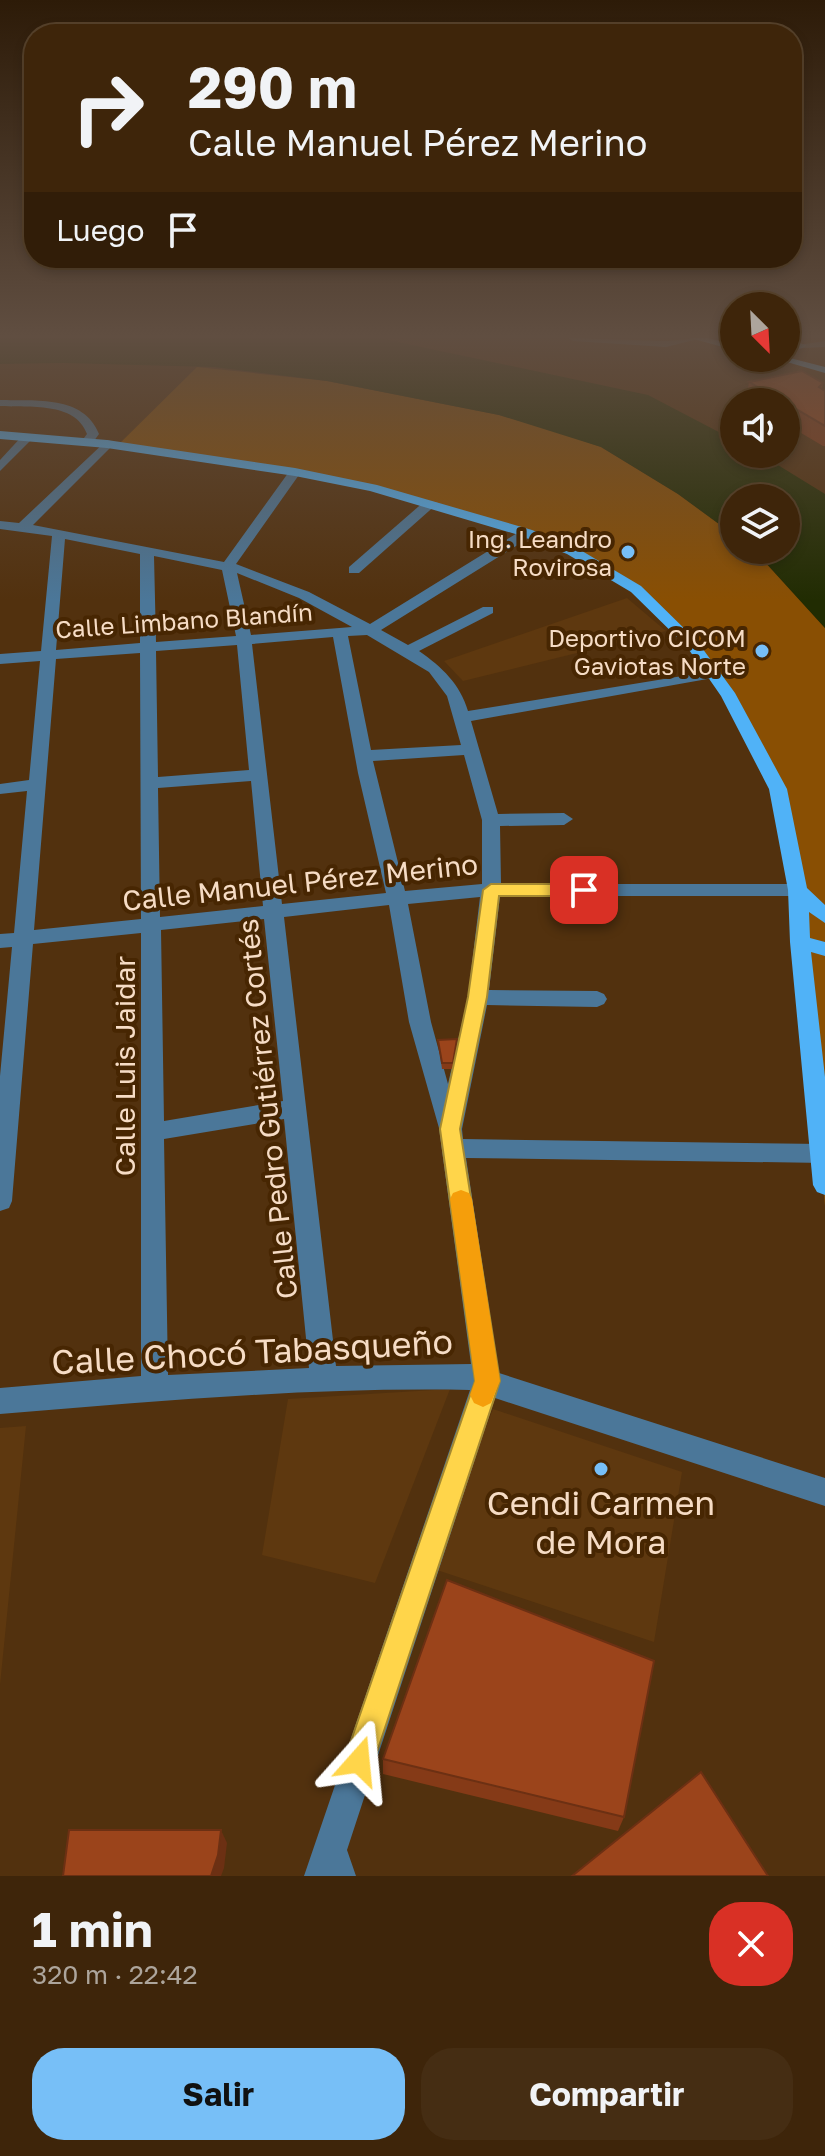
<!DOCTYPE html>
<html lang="es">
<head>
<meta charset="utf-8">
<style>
  body { margin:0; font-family:"Golos Text",sans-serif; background:#452d13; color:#f1f3f6; height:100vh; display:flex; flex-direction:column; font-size:30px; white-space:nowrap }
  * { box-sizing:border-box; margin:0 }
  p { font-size:26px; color:#ada59c }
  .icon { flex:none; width:44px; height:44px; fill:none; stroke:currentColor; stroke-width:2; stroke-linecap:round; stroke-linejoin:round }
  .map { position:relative; height:1876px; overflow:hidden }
  .sheet { display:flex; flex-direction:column; background:#3e250a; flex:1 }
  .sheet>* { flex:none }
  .top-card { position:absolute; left:24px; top:24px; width:778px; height:244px; border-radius:32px; box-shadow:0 4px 12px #0003,0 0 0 2px #57422b; background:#3e250a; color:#f1f3f6; overflow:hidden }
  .needle { width:52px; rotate:156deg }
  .tools { position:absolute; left:720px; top:292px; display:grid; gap:16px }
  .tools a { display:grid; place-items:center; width:80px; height:80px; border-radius:50%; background:#3e250a; box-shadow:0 4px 12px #0003,0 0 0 2px #57422b; font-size:40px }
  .pin { position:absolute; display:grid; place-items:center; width:68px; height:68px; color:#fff; margin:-34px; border-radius:16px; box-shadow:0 4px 12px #0006 }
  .me { position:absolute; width:88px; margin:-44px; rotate:18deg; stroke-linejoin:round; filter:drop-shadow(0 0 6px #0008) }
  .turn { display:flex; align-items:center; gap:28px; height:168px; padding:0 32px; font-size:36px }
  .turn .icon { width:104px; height:104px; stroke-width:2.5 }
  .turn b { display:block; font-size:56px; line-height:68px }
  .then { display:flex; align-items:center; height:76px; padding:0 32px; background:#0003; gap:16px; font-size:30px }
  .round { display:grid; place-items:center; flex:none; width:84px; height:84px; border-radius:32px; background:#452d13 }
  .headline { display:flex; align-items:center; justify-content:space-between; height:136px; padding:0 32px }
  h1 { font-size:48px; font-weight:700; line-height:60px }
  .cta { display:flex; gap:16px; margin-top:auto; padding:16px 32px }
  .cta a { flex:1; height:92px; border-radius:32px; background:#77bff7; color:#111; font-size:32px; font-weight:700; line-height:92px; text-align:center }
  .cta a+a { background:#452d13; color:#f1f3f6 }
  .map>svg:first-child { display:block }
  .built { fill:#5e380f }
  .green { fill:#894f03 }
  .water { fill:#212c02 }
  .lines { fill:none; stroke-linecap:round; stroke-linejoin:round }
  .minor { fill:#4b7799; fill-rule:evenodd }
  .major { fill:#50b2f7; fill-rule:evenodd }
  .wall { fill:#853a17 }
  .shaded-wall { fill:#6c3013 }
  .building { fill:#9b441b; stroke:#6c3013; stroke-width:2 }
  .route { fill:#ffd54a; stroke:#a68a30; stroke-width:2 }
  .slow { fill:#f59e0b }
  .poi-dot { fill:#77bff7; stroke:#472602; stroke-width:3 }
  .labels { text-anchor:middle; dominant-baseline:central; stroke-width:8; stroke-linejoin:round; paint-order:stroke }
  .far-poi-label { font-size:24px; fill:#f6dcc5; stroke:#472602; text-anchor:end }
  .far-street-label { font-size:24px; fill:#f6dcc5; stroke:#472602 }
  .street-label { font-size:28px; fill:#f6dcc5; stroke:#472602 }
  .near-street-label { font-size:34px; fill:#f6dcc5; stroke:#472602 }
  .near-poi-label { font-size:34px; fill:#f6dcc5; stroke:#472602 }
</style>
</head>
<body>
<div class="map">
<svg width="825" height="1876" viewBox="0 0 825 1876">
  <rect width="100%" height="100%" fill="#52310e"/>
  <g class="built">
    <polygon points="627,598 666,631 463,681 444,661"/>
    <polygon points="450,1389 375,1583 262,1555 288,1399"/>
    <polygon points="493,1409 682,1472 654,1642 431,1568"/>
    <polygon points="26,1426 0,1685 0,1428"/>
  </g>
  <polygon class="green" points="197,367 327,381 499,415 554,431 601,447 678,494 734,535 734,550 754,550 825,628 825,1206 817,1107 778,789 713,673 636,589 572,551 372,488 117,446"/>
  <polygon class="water" points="0,338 379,338 648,395 734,440 734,454 760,454 825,494 825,628 754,550 786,550 786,498 734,498 734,535 678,494 601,447 499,415 327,381 214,367 63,363 0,364"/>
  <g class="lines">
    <g class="minor">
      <polygon points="568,338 666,341 702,338 666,347 573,341"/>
      <polygon points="825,341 825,347 803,348 786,353 786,347"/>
      <path d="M0 400C35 401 84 395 99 434L91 445H83L81 442 87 434C75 401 29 408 0 406Z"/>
      <polygon points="24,434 34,437 0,471 0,460"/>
      <path d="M107 440 111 441V447L33 525 224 562 291 469H299L301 472 236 564 309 592 370 624 522 530H532V536L381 630 408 645 483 607H493V613L419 651C442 667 460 684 468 711L719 670 721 673 713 678 471 721 498 814 564 813 573 819 564 825 500 826 501 884H798L808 890 798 896H500L489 990 597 991 604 994 607 999 604 1004 597 1007 487 1005 462 1129 463 1139 822 1144 825 1145V1163L466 1158 499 1373 825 1478V1506L495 1398 347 1850 356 1876H304L470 1390C314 1387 157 1401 0 1414V1388L141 1376V933L33 944 12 1201 9 1208 0 1211V1076L12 947 0 948V934L14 933 27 791 0 794V784L29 780 40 661 0 664V654L41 651 52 536 0 529V521L19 523ZM65 539 140 554V643L56 650ZM154 556 222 570 236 636 156 642ZM237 573 299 598 352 627 251 635ZM367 635 429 672 447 696 461 745 371 750 348 636ZM333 637 358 773 386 893 282 904 252 644ZM237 645 249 770 158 777 156 651ZM140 653 141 919 34 930 56 659ZM464 755 482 820V884L405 891 373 761ZM251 781 263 906 160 917 158 788ZM480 897 468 997 448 1084 431 1022 408 904ZM389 905 409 1022 439 1128 471 1364 336 1366 284 917ZM264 919 283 1101 164 1121 161 930ZM284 1119 309 1368 168 1375 164 1139Z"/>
      <polygon points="426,500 438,503 359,573 349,573 349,567"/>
    </g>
    <g class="major">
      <polygon points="690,338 707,338 734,344 734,350"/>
      <polygon points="786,340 807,345 802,348 786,346"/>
      <polygon points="786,357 825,367 825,373 773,358"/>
      <polygon points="0,431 107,440 295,468 377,485 532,530 577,548 641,586 697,641 735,693 787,789 807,888 825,905 825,923 809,912 810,938 825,942 825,956 811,952 825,1077 825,1195 817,1192 813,1185 790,942 788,890 769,789 721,696 687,647 631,592 567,554 522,536 370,491 295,476 107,448 0,439"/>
    </g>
  </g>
  <g class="wall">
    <polygon points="749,382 823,383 822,389 825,391 825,446 823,446 786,424 786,402 749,402 746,400"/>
    <polygon points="438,1040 457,1045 453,1069 442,1069"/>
    <polygon points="383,1759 624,1817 618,1831 383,1774"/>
  </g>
  <polygon class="shaded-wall" points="221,1830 227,1843 224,1868 221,1876 211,1876"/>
  <g class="building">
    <polygon points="802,371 823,383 819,387 825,391 825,426 786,403 786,402 784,402 749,382"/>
    <polygon points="457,1039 453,1063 442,1063 438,1040"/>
    <polygon points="447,1580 654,1661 624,1817 383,1759"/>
    <polygon points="701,1772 768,1876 572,1876"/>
    <polygon points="69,1830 221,1830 218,1855 211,1876 63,1876"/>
  </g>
  <linearGradient id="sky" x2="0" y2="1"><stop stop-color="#2d1b08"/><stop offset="0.56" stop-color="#604e41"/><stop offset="1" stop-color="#604e41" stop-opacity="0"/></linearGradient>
  <rect width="825" height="600" fill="url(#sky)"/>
  <polygon class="route" points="491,884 584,884 592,890 584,896 499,896 487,997 460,1129 500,1381 374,1761 370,1772 359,1776 348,1772 344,1761 475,1381 440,1129 468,997 483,890"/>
  <polygon class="slow" points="461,1190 469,1193 472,1199 500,1381 491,1403 483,1407 474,1403 470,1395 475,1381 450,1199 453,1193"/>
  <g class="poi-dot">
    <circle cx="628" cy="552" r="8"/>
    <circle cx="762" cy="651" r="8"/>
    <circle cx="601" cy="1469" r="8"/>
  </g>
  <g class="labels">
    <g class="far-poi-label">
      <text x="612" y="538">Ing. Leandro<tspan x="612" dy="28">Rovirosa</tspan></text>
      <text x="746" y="637">Deportivo CICOM<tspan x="746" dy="28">Gaviotas Norte</tspan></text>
    </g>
    <g class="far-street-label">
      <text transform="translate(184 620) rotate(-4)">Calle Limbano Blandín</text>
    </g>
    <g class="street-label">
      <text transform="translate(300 882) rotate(-6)">Calle Manuel Pérez Merino</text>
      <text transform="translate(124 1066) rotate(-90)">Calle Luis Jaidar</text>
      <text transform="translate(267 1109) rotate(-96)">Calle Pedro Gutiérrez Cortés</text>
    </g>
    <g class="near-street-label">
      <text transform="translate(252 1351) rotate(-3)">Calle Chocó Tabasqueño</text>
    </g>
    <g class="near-poi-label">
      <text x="601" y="1502">Cendi Carmen<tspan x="601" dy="39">de Mora</tspan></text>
    </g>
  </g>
</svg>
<div class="tools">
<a><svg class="needle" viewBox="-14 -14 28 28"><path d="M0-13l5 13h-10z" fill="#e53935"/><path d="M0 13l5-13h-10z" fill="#ada59c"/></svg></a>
<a><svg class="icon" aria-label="sound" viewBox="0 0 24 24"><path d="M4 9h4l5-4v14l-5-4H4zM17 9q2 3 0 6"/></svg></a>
<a><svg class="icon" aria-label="layers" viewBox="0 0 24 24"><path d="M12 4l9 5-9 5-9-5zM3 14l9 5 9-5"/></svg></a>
</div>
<div class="pin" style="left:584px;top:890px;background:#d93025"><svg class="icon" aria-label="arrive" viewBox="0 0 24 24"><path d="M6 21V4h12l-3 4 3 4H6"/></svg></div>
<svg class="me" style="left:359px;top:1761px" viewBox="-20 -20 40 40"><path d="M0-17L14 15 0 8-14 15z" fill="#ffd54a" stroke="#fff" stroke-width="4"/></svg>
<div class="top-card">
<div class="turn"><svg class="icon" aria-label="right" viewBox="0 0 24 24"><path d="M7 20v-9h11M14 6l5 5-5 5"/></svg><div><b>290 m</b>Calle Manuel Pérez Merino</div></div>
<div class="then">Luego<svg class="icon" aria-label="arrive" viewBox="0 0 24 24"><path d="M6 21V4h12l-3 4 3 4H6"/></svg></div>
</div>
</div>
<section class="sheet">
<div class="headline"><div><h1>1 min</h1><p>320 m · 22:42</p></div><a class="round" style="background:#d93025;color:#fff"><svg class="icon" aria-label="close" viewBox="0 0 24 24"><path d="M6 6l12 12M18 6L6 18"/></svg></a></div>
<div class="cta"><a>Salir</a><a>Compartir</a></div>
</section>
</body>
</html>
